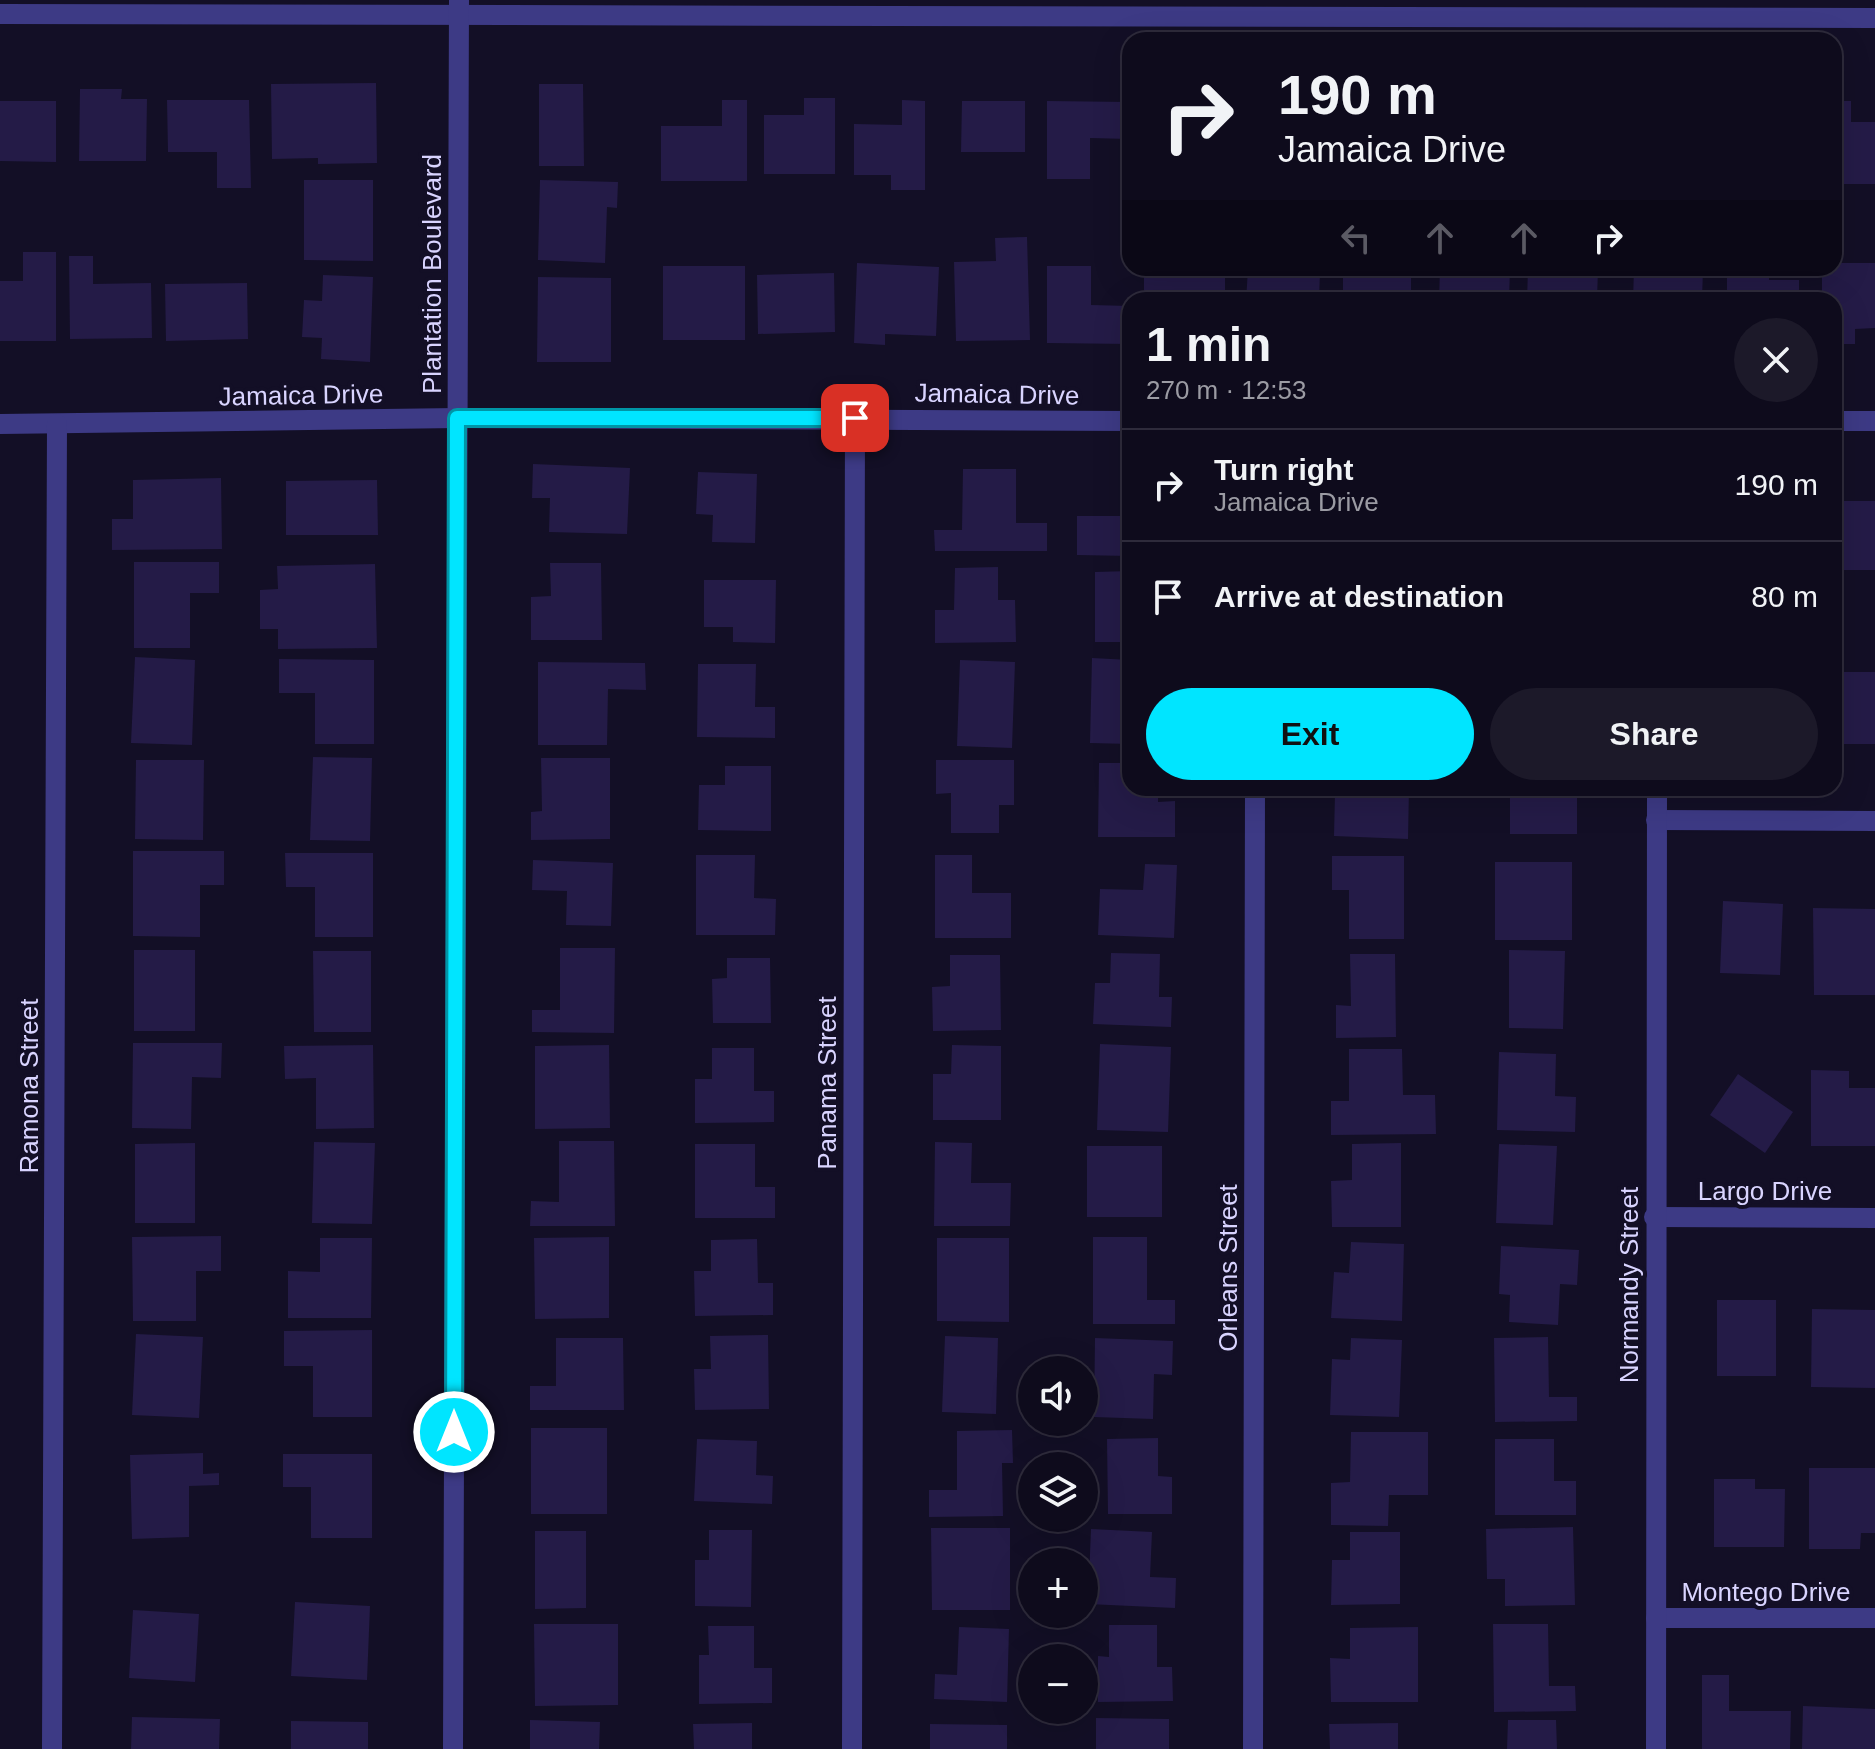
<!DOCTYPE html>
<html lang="en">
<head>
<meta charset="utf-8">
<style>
  body { margin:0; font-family:Arial,sans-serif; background:#1c1929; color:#f1f3f6; height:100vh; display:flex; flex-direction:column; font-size:30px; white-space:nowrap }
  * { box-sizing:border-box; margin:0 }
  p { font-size:26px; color:#9b9ba3 }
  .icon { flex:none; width:44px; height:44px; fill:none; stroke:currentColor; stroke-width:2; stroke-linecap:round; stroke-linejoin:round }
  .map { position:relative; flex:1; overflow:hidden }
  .details { position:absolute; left:1122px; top:292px; width:720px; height:504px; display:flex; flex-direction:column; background:#0e0b1c; border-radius:24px; box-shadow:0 8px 32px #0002,0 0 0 2px #2e2b3b }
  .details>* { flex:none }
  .hud { position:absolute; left:1122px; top:32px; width:720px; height:244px; border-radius:24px; box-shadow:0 8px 32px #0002,0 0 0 2px #2e2b3b; background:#0e0b1c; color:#f1f3f6; overflow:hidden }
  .fabs { position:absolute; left:1018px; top:1356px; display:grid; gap:16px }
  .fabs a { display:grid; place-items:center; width:80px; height:80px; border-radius:50%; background:#0e0b1c; box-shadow:0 8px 32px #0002,0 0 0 2px #2e2b3b; font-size:40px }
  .pin { position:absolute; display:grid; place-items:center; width:68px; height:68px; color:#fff; margin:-34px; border-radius:16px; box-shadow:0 4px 12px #0006 }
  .me { position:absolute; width:88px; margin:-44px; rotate:0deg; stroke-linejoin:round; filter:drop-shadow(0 0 6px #0008) }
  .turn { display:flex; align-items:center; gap:28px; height:168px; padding:0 24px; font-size:36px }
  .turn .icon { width:104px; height:104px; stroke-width:2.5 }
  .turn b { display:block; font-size:56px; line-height:68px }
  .lanes { display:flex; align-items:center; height:76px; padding:0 24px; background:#0003; justify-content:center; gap:40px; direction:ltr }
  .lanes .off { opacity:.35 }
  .round { display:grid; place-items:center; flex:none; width:84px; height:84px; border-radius:42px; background:#1c1929 }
  .headline { display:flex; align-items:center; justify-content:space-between; height:136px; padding:0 24px }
  h1 { font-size:48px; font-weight:800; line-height:60px }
  .primary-button { display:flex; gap:16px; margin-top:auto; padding:16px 24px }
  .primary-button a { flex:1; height:92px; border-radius:48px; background:#00e5ff; color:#111; font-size:32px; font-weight:800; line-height:92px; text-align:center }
  .primary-button a+a { background:#1c1929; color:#f1f3f6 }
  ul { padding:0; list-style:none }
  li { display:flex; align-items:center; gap:24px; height:112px; padding:0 24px; border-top:2px solid #2e2b3b }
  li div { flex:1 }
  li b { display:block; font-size:30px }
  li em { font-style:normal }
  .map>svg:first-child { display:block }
  .building { fill:#241b47 }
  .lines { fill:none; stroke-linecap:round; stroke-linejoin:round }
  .minor { stroke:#3d3a85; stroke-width:20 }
  .route-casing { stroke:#0095a6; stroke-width:20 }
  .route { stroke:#00e5ff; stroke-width:14 }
  .labels { text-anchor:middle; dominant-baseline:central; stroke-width:8; stroke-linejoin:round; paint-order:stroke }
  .street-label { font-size:26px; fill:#d9d4ff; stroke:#130f26 }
</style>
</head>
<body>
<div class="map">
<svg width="1875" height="1749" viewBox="0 0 1875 1749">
  <rect width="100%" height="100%" fill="#130f26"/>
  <g class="building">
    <polygon points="376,83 377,163 318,164 318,158 272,159 271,84"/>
    <polygon points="539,84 583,84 584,166 539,166"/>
    <polygon points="80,89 122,89 121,99 147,99 146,161 79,161"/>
    <polygon points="804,98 835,98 835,174 764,174 764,115 804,115"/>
    <polygon points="167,100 249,100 251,188 217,188 217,152 168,152"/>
    <polygon points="722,100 747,100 747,181 661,181 661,126 722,126"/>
    <polygon points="902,100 925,101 925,190 891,190 891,175 854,175 854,124 902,125"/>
    <polygon points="0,101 56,101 56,162 0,161"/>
    <polygon points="962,101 1025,101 1025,152 961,152"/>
    <polygon points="1047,101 1129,102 1129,139 1090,138 1090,179 1047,179"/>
    <polygon points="1834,101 1851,101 1851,122 1875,122 1875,184 1834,184"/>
    <polygon points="304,180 373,180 373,261 304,260"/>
    <polygon points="540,180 618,182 617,208 607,207 605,263 538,260"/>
    <polygon points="1027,237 1030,340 956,341 954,262 996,261 995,238"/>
    <polygon points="23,252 56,252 56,341 0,341 0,281 23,281"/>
    <polygon points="69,256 93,256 93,284 151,283 152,338 70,339"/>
    <polygon points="857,263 939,267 936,336 885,334 885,345 854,343"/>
    <polygon points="1834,263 1875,263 1875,328 1855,329 1855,344 1834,344 1834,300 1822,300 1822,268 1834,268"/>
    <rect x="663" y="266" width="82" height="74"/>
    <polygon points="1047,266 1091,266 1091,305 1130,306 1130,344 1047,343"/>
    <rect x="1144" y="268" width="81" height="32"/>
    <rect x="1343" y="268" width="68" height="32"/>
    <polygon points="1440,268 1510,268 1509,300 1439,300"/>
    <polygon points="1528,268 1598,268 1597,300 1527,300"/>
    <polygon points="1634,268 1703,268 1702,300 1633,300"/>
    <polygon points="1727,268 1769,268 1769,280 1799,280 1799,300 1727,300"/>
    <polygon points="1248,270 1320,272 1319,300 1246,300"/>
    <polygon points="834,273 835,332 758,334 757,275"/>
    <polygon points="323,275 373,277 370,362 321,359 322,338 302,337 304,300 322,301"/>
    <polygon points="538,277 611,278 611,362 537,362"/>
    <polygon points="247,283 248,339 166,341 165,284"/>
    <polygon points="533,464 630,468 627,534 549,532 550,498 532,498"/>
    <polygon points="963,469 1016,469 1016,523 1047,523 1047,551 935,551 934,530 962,530"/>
    <polygon points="698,472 757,474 755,543 712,542 713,515 696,514"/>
    <polygon points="221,478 222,549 112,550 112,519 133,519 133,480"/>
    <polygon points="377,480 378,535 286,535 286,481"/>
    <rect x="1834" y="501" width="41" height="69"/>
    <polygon points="1077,516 1130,516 1130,556 1077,555"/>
    <polygon points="134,562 219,562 219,593 190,593 190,648 134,648"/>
    <polygon points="550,563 601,563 602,640 531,640 531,597 551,596"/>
    <polygon points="375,564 377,648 278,649 278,629 260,629 260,590 278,589 277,566"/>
    <polygon points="998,567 998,600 1015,600 1016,642 935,643 935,610 954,610 955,568"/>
    <polygon points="1130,571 1130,642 1095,642 1095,572"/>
    <polygon points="704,580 776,580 775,643 733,642 733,627 704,627"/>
    <polygon points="135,657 195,660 192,745 131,743"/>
    <polygon points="1092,658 1130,660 1130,744 1090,743"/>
    <polygon points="279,659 374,660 374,744 315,744 315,693 279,693"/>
    <polygon points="960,660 1015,662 1012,748 957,746"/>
    <polygon points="538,662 645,663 646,690 608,689 607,745 538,745"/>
    <polygon points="698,664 756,664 755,707 775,707 775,738 697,737"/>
    <rect x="1834" y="672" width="41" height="72"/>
    <polygon points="313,757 372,758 370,841 310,840"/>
    <polygon points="541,758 610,758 610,839 531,840 531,812 542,811"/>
    <polygon points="136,760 204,760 203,840 135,839"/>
    <polygon points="936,760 1014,760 1014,805 999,805 999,833 951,833 951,793 936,794"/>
    <polygon points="1099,763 1130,763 1130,788 1158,788 1158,802 1175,801 1175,837 1098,837"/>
    <polygon points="725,766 771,766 771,831 698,830 699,785 725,785"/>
    <polygon points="1352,788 1409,788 1408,839 1334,836 1335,793 1352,793"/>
    <rect x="1510" y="788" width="67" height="46"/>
    <polygon points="133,851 224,851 224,885 200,885 200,937 133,936"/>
    <polygon points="285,853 373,853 373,937 315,937 315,887 286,887"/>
    <polygon points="696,855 755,855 754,898 776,899 775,935 696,935"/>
    <polygon points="935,855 972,855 972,893 1011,893 1011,938 935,938"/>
    <polygon points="1332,856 1404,856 1404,939 1349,939 1349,890 1332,890"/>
    <polygon points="533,860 613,863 611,926 566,925 567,891 532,890"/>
    <rect x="1495" y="862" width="77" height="78"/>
    <polygon points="1145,864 1177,865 1174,938 1098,935 1100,889 1143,890"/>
    <polygon points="1723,901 1783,904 1780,975 1720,973"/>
    <polygon points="1813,908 1875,909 1875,995 1814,995"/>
    <polygon points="560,948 615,948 614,1033 532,1032 532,1010 560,1010"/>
    <rect x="134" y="950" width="61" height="81"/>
    <polygon points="1509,950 1565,951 1563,1029 1509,1028"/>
    <polygon points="313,951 371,951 371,1032 314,1032"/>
    <polygon points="1111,953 1160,954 1159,997 1172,997 1171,1027 1093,1024 1095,983 1110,983"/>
    <polygon points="1350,954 1395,954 1396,1037 1336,1038 1336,1005 1351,1006"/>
    <polygon points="950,955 1000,955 1001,1030 933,1031 932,987 950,986"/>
    <polygon points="727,958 770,958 771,1023 713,1023 712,979 727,978"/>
    <polygon points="133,1043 222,1043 221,1078 192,1077 191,1129 132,1128"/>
    <polygon points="1100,1044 1171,1047 1168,1132 1097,1130"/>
    <polygon points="373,1045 374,1128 316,1129 316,1078 285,1079 284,1046"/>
    <polygon points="609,1045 610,1128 535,1129 535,1046"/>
    <polygon points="952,1045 1001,1046 1001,1120 933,1120 933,1074 951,1074"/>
    <polygon points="712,1048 754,1048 754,1091 774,1091 774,1122 695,1123 695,1079 712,1079"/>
    <polygon points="1349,1049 1402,1049 1403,1095 1435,1095 1436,1134 1331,1135 1331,1101 1349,1101"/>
    <polygon points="1499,1052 1556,1054 1555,1096 1576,1097 1575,1132 1497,1130"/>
    <polygon points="1811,1070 1849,1071 1849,1088 1875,1088 1875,1146 1811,1146"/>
    <polygon points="1738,1074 1793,1112 1765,1153 1710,1115"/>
    <polygon points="559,1141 614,1141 615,1226 530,1226 531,1201 559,1202"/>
    <polygon points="314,1142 375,1143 372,1224 312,1223"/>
    <polygon points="935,1142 972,1143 971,1183 1011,1183 1010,1226 934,1226"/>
    <polygon points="195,1143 195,1223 135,1223 135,1144"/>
    <polygon points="1401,1143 1401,1227 1332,1227 1331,1181 1352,1180 1352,1144"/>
    <polygon points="695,1144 755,1144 755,1187 775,1187 775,1218 695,1218"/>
    <polygon points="1499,1144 1557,1146 1553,1225 1496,1223"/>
    <rect x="1087" y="1146" width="75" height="71"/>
    <polygon points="221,1236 221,1271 196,1271 196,1321 133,1321 132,1237"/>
    <polygon points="609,1237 609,1318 535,1319 534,1238"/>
    <polygon points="1093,1237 1147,1237 1147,1300 1175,1300 1175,1324 1093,1324"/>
    <polygon points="320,1238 372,1238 371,1318 288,1318 288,1271 320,1272"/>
    <polygon points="937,1238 1009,1238 1009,1322 937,1321"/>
    <polygon points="757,1239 758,1283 773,1283 773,1315 695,1316 694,1271 711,1271 711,1240"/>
    <polygon points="1351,1242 1404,1244 1402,1321 1331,1318 1334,1272 1349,1273"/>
    <polygon points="1501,1246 1579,1250 1577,1285 1560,1284 1558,1325 1509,1322 1510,1295 1499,1294"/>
    <rect x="1717" y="1300" width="59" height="76"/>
    <polygon points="1812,1309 1875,1310 1875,1388 1811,1387"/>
    <polygon points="372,1330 372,1417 313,1417 313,1366 284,1366 284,1331"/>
    <polygon points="136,1334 203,1337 199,1418 132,1415"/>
    <polygon points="768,1335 769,1409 695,1410 694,1369 711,1369 710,1336"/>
    <polygon points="945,1336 998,1338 996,1414 942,1412"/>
    <polygon points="1548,1337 1549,1397 1577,1397 1577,1421 1495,1422 1494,1338"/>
    <polygon points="556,1338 623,1338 624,1410 530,1410 530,1386 556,1386"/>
    <polygon points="1095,1338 1173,1341 1172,1375 1154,1374 1153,1419 1094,1417"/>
    <polygon points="1351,1338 1402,1340 1399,1417 1330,1415 1332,1359 1350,1360"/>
    <rect x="531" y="1428" width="76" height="86"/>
    <polygon points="1012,1430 1013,1463 1002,1463 1003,1516 929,1517 929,1490 957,1490 957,1431"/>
    <polygon points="1351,1432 1428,1432 1428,1495 1389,1495 1388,1526 1331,1525 1331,1483 1350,1482"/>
    <polygon points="1158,1438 1158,1476 1172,1477 1172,1514 1108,1514 1107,1439"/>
    <polygon points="697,1439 757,1441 756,1475 773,1476 772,1504 694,1501"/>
    <polygon points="1495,1439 1554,1439 1554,1481 1576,1481 1576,1515 1495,1515"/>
    <polygon points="203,1453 203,1474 219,1473 219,1485 189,1486 189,1537 132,1539 130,1455"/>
    <polygon points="283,1454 372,1454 372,1538 311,1538 311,1487 283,1487"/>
    <polygon points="1809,1468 1875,1468 1875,1533 1861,1533 1860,1549 1809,1549"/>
    <polygon points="1714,1479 1755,1479 1755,1489 1785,1489 1784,1547 1714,1547"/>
    <polygon points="1573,1527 1575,1605 1505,1606 1505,1579 1487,1579 1486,1529"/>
    <polygon points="931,1528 1010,1528 1010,1610 932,1610"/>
    <polygon points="1091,1529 1152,1532 1150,1577 1176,1578 1175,1608 1088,1604"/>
    <polygon points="709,1530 752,1530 751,1607 695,1606 695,1560 709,1560"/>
    <polygon points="535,1531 586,1531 586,1608 535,1609"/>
    <polygon points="1350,1532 1400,1532 1400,1604 1331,1605 1332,1560 1350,1560"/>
    <polygon points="295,1602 370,1606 367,1680 291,1676"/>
    <polygon points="133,1610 199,1614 195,1682 129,1678"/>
    <polygon points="534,1624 618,1624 618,1705 535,1706"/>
    <polygon points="1493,1624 1548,1624 1549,1686 1575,1686 1576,1711 1494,1712"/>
    <polygon points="1109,1625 1157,1625 1157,1667 1172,1667 1173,1701 1098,1702 1098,1656 1109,1657"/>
    <polygon points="708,1626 754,1626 754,1668 772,1668 772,1703 699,1704 699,1655 709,1655"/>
    <polygon points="959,1627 1009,1629 1007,1702 934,1699 935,1674 957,1675"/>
    <polygon points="1418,1627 1418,1702 1331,1702 1330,1658 1350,1659 1350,1628"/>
    <polygon points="1702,1675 1729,1675 1729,1711 1791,1711 1790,1749 1702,1749"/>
    <polygon points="1803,1706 1875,1709 1875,1749 1802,1749"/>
    <polygon points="132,1717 220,1719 219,1749 131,1749"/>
    <polygon points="1096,1718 1169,1719 1169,1749 1096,1749"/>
    <polygon points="530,1720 600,1722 599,1749 530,1749"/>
    <polygon points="1508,1720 1556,1720 1557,1749 1507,1749"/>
    <polygon points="291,1721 368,1722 368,1749 291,1749"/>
    <polygon points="752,1723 752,1749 694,1749 693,1724"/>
    <polygon points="1398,1723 1398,1749 1330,1749 1329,1724"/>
    <polygon points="930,1724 1007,1725 1007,1749 930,1749"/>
  </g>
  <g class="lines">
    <g class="minor">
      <polyline points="0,14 1875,18"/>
      <polyline points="1834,421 1875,421"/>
      <polyline points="0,424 457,418 1130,421"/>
      <polyline points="1656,820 1875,821"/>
      <polyline points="1654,1217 1875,1218"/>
      <polyline points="1656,1618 1875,1618"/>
      <polyline points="52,1749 57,424"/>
      <polyline points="453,1749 459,0"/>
      <polyline points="852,1749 855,418"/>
      <polyline points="1253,1749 1255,788"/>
      <polyline points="1656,1749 1657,788"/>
    </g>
  </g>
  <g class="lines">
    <g class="route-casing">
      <polyline id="route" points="454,1432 457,418 855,418"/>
    </g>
    <use href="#route" class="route"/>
  </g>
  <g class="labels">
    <g class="street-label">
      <text transform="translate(432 274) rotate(-90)">Plantation Boulevard</text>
      <text transform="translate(997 394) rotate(1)">Jamaica Drive</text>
      <text transform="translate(301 395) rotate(-1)">Jamaica Drive</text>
      <text transform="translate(827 1083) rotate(-90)">Panama Street</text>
      <text transform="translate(29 1086) rotate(-90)">Ramona Street</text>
      <text x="1765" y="1191">Largo Drive</text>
      <text transform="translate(1228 1268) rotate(-90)">Orleans Street</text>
      <text transform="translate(1629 1285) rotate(-90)">Normandy Street</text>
      <text x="1766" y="1592">Montego Drive</text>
    </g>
  </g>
</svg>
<div class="fabs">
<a><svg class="icon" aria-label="sound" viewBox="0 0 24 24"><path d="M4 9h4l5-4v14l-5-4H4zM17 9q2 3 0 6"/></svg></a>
<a><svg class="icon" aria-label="layers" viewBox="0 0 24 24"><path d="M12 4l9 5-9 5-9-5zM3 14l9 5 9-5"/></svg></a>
<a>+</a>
<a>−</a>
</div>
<div class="pin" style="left:855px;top:418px;background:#d93025"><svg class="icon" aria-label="arrive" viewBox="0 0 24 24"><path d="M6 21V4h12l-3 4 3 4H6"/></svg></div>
<svg class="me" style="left:454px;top:1432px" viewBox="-20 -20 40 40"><circle r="17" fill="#00e5ff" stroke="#fff" stroke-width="3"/><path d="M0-11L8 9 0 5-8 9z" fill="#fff"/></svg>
<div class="hud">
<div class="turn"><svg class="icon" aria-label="right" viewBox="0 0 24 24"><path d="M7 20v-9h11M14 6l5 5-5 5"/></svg><div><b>190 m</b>Jamaica Drive</div></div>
<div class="lanes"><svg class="icon off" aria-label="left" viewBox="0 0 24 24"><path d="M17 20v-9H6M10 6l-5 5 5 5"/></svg><svg class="icon off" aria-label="ahead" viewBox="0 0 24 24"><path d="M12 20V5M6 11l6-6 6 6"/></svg><svg class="icon off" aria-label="ahead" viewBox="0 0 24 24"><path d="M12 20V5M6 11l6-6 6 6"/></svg><svg class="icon" aria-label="right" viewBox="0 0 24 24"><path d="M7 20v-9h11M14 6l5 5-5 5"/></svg></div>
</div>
<section class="details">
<div class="headline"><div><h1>1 min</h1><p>270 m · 12:53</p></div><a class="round"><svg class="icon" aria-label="close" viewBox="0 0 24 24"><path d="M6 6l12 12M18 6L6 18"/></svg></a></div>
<ul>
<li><svg class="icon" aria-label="right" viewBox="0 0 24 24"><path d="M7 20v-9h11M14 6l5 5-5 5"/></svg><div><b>Turn right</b><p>Jamaica Drive</p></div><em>190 m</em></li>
<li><svg class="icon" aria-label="arrive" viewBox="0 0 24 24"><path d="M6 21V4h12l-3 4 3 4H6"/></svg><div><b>Arrive at destination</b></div><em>80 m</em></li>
</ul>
<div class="primary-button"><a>Exit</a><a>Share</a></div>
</section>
</div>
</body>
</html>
